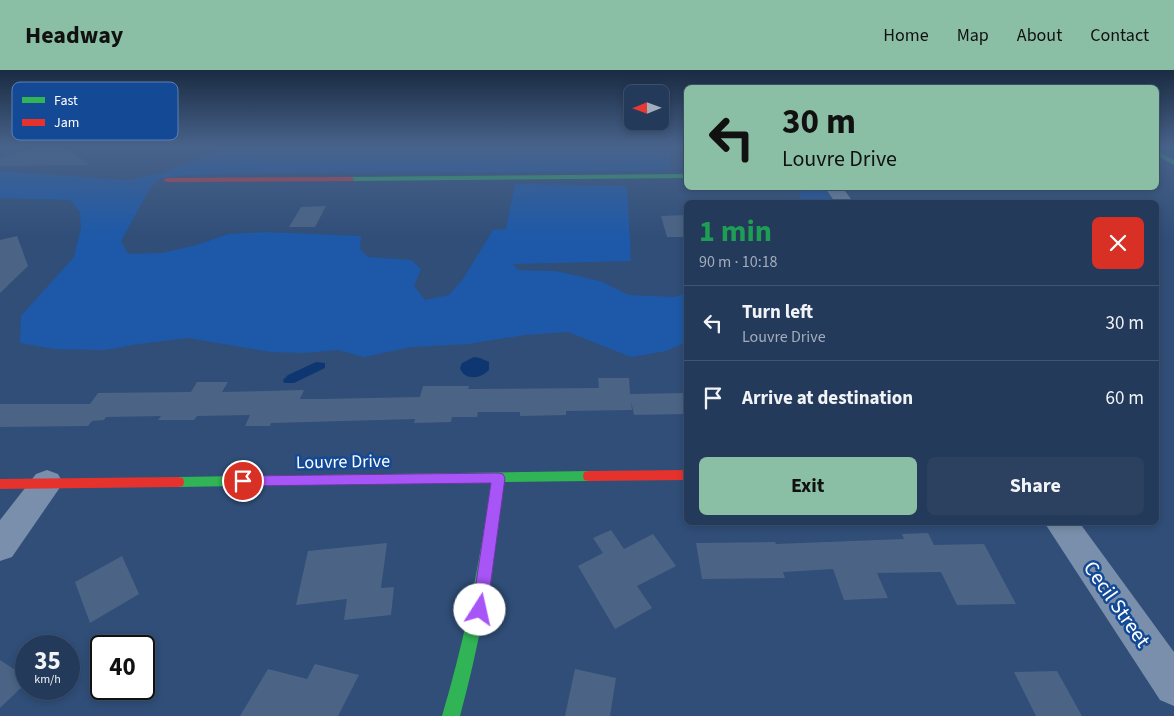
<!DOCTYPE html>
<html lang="en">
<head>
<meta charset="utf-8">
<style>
  body { margin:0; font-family:"Source Sans 3",sans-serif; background:#2c4160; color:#f1f3f6; height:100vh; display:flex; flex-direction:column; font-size:19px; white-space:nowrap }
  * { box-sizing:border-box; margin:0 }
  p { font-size:16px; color:#a3adbb }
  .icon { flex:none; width:28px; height:28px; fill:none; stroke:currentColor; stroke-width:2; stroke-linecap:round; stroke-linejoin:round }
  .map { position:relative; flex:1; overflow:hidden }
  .drawer { position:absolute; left:684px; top:130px; width:475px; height:325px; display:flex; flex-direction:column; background:#243a5a; border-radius:8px; box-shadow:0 2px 8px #0003,0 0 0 1px #415470 }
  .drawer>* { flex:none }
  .guide { position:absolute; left:684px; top:15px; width:475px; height:105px; border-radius:8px; box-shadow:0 2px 8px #0003,0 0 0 1px #415470; background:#8abfa5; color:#111; overflow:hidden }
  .needle { width:32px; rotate:269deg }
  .tools { position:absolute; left:624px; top:15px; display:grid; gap:10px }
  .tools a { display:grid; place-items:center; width:45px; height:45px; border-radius:8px; background:#243a5a; box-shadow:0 2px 8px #0003,0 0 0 1px #415470; font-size:25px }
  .speed { position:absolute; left:15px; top:565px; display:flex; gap:10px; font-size:25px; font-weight:700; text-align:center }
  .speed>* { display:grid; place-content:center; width:65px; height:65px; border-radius:50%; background:#243a5a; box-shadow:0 2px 8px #0003,0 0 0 1px #415470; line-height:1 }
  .speed small { font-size:12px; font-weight:400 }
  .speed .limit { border:2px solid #111; border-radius:8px; background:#fff; color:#111 }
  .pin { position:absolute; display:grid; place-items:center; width:42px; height:42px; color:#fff; margin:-21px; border:2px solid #fff; border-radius:50%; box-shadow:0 1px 5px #0007 }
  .me { position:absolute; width:55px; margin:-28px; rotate:10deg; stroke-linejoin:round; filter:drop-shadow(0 0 4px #0008) }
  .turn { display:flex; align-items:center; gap:18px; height:105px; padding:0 15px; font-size:22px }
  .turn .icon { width:65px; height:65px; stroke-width:2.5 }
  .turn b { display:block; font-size:35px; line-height:42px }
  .round { display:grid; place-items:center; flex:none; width:52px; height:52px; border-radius:8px; background:#2c4160 }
  .headline { display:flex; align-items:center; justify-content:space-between; height:85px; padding:0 15px }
  h1 { font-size:30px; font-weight:700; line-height:38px; color:#1e9e55 }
  .button { display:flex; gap:10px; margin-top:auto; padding:10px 15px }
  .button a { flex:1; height:58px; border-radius:8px; background:#8abfa5; color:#111; font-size:20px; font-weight:700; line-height:58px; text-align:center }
  .button a+a { background:#2c4160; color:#f1f3f6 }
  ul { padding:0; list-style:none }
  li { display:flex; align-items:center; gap:15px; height:75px; padding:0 15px; border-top:1px solid #415470 }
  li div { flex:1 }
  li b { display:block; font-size:19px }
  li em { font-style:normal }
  header { display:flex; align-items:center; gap:30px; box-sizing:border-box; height:70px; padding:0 25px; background:#8abfa5; color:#111 }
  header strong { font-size:24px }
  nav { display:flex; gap:28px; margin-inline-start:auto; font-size:18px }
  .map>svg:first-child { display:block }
  .green { fill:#1d59a8 }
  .water { fill:#0e3772 }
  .building { fill:#4b6485 }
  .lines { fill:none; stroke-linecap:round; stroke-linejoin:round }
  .street { fill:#798fab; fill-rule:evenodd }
  .fast { fill:#30b455; fill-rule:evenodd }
  .jam { fill:#e5322d; fill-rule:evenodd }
  .route { fill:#a855f7; stroke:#6d37a1 }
  .labels { text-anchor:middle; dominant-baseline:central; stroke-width:5; stroke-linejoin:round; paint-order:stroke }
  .street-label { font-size:18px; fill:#fff; stroke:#134995 }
  .near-street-label { font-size:21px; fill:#fff; stroke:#134995 }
  .key { fill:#134995; stroke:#5a80b5; stroke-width:1 }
  .key-label { font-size:14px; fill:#fff }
</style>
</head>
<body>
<header>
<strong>Headway</strong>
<nav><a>Home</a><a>Map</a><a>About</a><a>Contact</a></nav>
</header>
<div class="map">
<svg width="1174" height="646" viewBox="0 0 1174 646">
  <rect width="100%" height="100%" fill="#304e78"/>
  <g class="green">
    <polygon points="223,76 671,76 670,99 641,101 245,103 177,106 159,109 149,120 121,171 128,184 162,183 197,175 228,164 266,162 361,166 360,179 368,187 411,190 421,199 414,216 425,230 449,225 463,209 493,160 506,159 515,114 627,116 631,191 513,194 518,200 556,201 600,211 629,225 676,227 686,223 686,272 666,281 631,287 568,262 525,265 468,274 412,277 364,287 338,280 304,283 271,282 188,268 139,274 104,280 55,279 20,273 21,246 74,187 81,158 80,142 70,130 0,128 0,101 127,110 162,103 215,82"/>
    <path d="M798 118C813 117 827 117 833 132H798L801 121Z"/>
  </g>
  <g class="water">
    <path d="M474 287 480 288 489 292V300C481 309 464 311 460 298L462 293Z"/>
    <polygon points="316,292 325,293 325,298 294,313 284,313 283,310 288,305"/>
  </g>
  <g class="building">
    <polygon points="41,76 64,76 89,95 0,96 0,88"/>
    <polygon points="326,136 315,157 289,157 301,137"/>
    <polygon points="686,145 686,167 667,167 661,146"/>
    <polygon points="17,166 28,196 0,223 0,170"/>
    <polygon points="598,308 629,308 630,324 686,323 686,344 634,345 631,331 632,340 566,341 566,345 520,346 520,342 478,342 477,347 452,347 451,352 414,353 415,349 271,353 270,356 245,356 250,345 197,346 194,350 158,350 161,346 106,347 104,350 92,351 88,356 0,357 0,334 90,334 98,323 191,322 197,312 228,312 222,322 304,320 300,329 323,329 420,327 423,316 469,316 468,319 599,318"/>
    <polygon points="611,460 624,479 653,464 676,496 637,516 652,538 615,559 578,496 603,483 593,468"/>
    <polygon points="928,463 934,475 984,474 1016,534 957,535 941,502 877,503 888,528 844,530 833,499 783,502 785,508 702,509 696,473 775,472 776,474 904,469 902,464"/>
    <polygon points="387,473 381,518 394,517 391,545 344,550 347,529 296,535 308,481"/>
    <polygon points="122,486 139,524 90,553 75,512"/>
    <polygon points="0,590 26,607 26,613 0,638"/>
    <polygon points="315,594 359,605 338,646 240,646 268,599 307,609"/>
    <polygon points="575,599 616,608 610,646 565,646"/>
    <polygon points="1057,601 1082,646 1036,646 1014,602"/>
  </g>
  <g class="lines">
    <g class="street">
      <polygon points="825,118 843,118 853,132 835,132"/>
      <polygon points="47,400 58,404 63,413 12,487 0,491 0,450 36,404"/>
      <polygon points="1044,452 1079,452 1174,582 1174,636 1160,630"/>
    </g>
    <g class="fast">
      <polygon points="1156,80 1174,90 1174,95 1156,85"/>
      <polygon points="686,104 686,108 350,111 346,109 350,107"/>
      <path d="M589 401 594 402 595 406 594 410 589 411 504 412C494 491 481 569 460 646H442C465 569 480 492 491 412L178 417 173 416 172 412 173 408 178 407Z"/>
    </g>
    <g class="jam">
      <polygon points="350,107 354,109 353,111 167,112 163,110 167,108"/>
      <polygon points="686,400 686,410 589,411 584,410 583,406 584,402 589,401"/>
      <polygon points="178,407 183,408 184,412 183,416 178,417 0,419 0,409"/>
    </g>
  </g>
  <linearGradient id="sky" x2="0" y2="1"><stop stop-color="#1a2b42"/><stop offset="0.46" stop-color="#48638b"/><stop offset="1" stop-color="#48638b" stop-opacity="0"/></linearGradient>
  <rect width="1174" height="167" fill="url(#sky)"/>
  <polygon class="route" points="498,403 503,404 505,408 487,540 485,546 480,548 474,546 472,540 491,413 243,416 239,415 237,411 239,407 243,406"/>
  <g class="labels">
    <g class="street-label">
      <text transform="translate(343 392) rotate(-1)">Louvre Drive</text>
    </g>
    <g class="near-street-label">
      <text transform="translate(1117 534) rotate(55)">Cecil Street</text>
    </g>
  </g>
  <rect x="12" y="12" width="166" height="58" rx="8" class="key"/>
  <rect x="22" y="27" width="23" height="6" fill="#30b455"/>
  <rect x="22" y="49" width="23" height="7" fill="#e5322d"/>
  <g class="key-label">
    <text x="54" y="35">Fast</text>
    <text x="54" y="57">Jam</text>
  </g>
</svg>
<div class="tools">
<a><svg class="needle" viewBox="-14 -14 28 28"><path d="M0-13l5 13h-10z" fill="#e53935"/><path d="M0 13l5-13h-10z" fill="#a3adbb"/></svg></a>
</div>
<div class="speed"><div>35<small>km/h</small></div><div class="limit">40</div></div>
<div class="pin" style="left:243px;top:411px;background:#d93025"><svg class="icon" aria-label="arrive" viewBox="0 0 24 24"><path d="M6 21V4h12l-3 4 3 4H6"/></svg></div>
<svg class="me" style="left:480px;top:540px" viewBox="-20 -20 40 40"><circle r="19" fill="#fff"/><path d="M0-13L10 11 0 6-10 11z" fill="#a855f7"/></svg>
<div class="guide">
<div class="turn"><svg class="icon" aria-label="left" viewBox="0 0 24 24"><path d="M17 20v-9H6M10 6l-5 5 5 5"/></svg><div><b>30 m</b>Louvre Drive</div></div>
</div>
<section class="drawer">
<div class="headline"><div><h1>1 min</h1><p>90 m · 10:18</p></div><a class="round" style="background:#d93025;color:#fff"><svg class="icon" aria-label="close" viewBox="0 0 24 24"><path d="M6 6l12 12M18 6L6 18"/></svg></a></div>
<ul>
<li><svg class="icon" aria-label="left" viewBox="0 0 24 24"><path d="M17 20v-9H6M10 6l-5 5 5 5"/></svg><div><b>Turn left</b><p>Louvre Drive</p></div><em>30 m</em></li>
<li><svg class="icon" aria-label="arrive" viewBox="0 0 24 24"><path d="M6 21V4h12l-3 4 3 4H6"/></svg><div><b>Arrive at destination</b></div><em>60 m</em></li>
</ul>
<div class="button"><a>Exit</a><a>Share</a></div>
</section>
</div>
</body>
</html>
